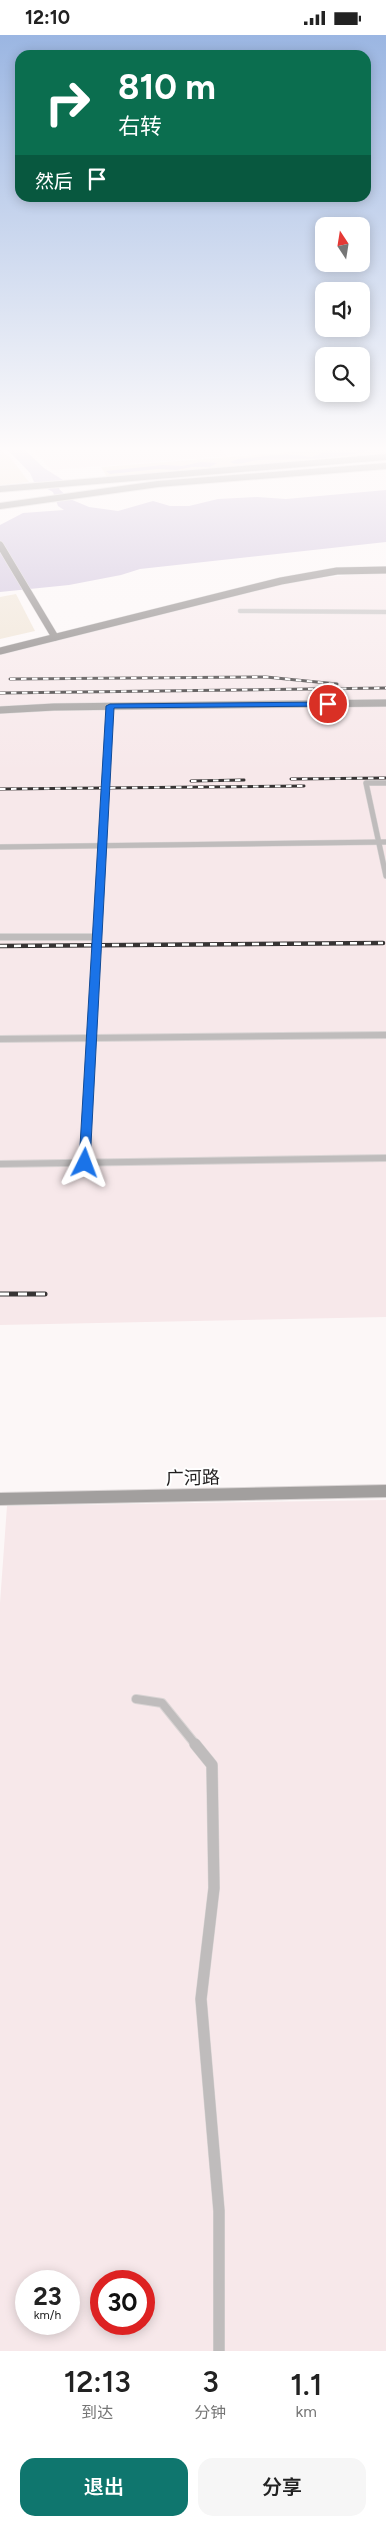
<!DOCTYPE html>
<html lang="zh">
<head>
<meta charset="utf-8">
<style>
  body { margin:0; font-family:Figtree,"Noto Sans SC",sans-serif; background:#f6f6f6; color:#222; height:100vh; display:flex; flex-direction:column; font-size:19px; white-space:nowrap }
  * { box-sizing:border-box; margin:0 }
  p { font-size:16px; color:#767676 }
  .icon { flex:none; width:28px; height:28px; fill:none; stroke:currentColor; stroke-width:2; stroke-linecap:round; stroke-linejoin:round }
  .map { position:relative; height:2316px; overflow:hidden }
  .details { display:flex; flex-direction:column; background:#fff; flex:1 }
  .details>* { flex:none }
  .top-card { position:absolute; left:15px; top:15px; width:356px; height:152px; border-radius:15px; box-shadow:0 2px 12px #0003; background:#0b6e4f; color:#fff; overflow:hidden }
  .needle { width:32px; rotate:348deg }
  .tools { position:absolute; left:315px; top:182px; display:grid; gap:10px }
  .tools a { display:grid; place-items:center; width:55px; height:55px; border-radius:10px; background:#fff; box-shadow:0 2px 12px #0003; font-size:25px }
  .speed { position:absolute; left:15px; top:2235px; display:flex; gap:10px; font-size:25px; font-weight:700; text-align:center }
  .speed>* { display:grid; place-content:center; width:65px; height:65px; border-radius:50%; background:#fff; box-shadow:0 2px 12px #0003; line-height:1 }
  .speed small { font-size:12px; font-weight:400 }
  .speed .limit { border:8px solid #d22; background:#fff; color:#111 }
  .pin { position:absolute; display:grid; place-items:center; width:42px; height:42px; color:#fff; margin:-21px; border:2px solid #fff; border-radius:50%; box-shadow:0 1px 5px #0007 }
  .me { position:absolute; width:55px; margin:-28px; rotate:3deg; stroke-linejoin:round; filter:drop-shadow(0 0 4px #0008) }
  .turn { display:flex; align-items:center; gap:18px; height:105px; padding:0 20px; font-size:22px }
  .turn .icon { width:65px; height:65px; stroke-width:2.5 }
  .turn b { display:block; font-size:35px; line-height:42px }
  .then { display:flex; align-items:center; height:48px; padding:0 20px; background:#0003; gap:10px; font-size:19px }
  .eta { display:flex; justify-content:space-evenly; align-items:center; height:85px; text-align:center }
  .eta b { font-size:30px; font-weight:600; line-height:35px }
  .cta { display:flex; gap:10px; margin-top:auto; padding:10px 20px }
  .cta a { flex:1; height:58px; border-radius:15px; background:#0f766e; color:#fff; font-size:20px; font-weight:600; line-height:58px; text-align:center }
  .cta a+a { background:#f6f6f6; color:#222 }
  .status { display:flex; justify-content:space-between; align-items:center; height:35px; padding:0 25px; background:#fff; direction:ltr }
  .status svg { height:14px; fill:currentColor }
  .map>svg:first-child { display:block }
  .built { fill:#f7e8ea; fill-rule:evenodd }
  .green { fill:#eee2d1 }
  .water { fill:#c8bad8 }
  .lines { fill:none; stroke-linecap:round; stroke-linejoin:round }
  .street-far4-casing { stroke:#d9d4d4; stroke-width:5 }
  .street-far3-casing { stroke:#d9d4d4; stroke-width:6 }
  .street-far2-casing { stroke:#d9d4d4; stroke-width:8 }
  .street-far1-casing { stroke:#d9d4d4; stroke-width:10 }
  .street-casing { stroke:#d9d4d4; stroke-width:12 }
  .secondary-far1-casing { stroke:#d9d4d4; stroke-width:8 }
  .secondary-casing { stroke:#d9d4d4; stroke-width:14 }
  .primary-casing { stroke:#d9d4d4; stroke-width:8 }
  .highway-casing { stroke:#d9d4d4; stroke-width:8 }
  .street-far4 { stroke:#bfbcbc; stroke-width:4 }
  .street-far3 { stroke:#bfbcbc; stroke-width:5 }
  .street-far2 { stroke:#bfbcbc; stroke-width:6 }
  .street-far1 { stroke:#bfbcbc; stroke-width:8 }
  .street { stroke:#bfbcbc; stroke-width:11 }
  .secondary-far1 { stroke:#a29f9e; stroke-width:7 }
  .secondary { stroke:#a29f9e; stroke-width:12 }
  .primary { stroke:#8e8a89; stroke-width:6 }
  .highway { stroke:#7d7877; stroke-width:7 }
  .rail-far2-casing { stroke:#373434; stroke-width:3 }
  .rail-far1-casing { stroke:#373434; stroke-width:4.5 }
  .rail-casing { stroke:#373434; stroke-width:5 }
  .rail-far2 { stroke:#fff; stroke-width:2; stroke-dasharray:5.5; stroke-linecap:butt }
  .rail-far1 { stroke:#fff; stroke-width:2.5; stroke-dasharray:7; stroke-linecap:butt }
  .rail { stroke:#fff; stroke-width:3; stroke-dasharray:9; stroke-linecap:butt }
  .route { fill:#1a73e8; stroke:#114b97 }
  .labels { text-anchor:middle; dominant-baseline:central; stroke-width:4; stroke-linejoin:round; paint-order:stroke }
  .near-street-label { font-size:18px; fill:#201e1e; stroke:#fff }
</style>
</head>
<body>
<div class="status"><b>12:10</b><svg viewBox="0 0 49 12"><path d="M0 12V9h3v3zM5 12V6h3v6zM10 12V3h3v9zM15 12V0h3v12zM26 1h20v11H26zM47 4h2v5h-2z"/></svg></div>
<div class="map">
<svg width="386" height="2316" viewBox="0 0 386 2316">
  <rect width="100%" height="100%" fill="#fcf7f7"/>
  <g class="built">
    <polygon points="33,415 223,415 227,421 52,435"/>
    <polygon points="365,538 386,538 386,1282 0,1290 0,620 293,546"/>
    <path d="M386 1465V2316H0V1568L7 1471ZM26 2246H69V2289H26ZM101 2246H144V2289H101Z"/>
  </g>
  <g class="green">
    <polygon points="0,415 10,422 29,447 0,450"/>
    <polygon points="319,415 386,415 386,420 107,442 101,432"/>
    <polygon points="16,559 35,596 0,604 0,562"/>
  </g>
  <g class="water">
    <polygon points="8,415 25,415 44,433 63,445 59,454 70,464 89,472 118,476 153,466 170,471 189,471 218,464 257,462 286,464 386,455 386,507 140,534 121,540 69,550 0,557 0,490 23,478 64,475 58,471 53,457 34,447 30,438"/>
    <path d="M361 415H369C334 426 296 424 260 425 249 425 240 432 230 427L238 424 286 419 312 422 326 416 355 417Z"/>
    <polygon points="201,427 217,428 210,432 192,432 176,435 158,434 110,439 106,436 163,430 182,431"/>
  </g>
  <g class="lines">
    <g class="street-far4-casing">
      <polyline id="street-far4" points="240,576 386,577"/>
    </g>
    <g class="street-far3-casing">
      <g id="street-far3">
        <polyline points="386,748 366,748 386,841"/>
        <polyline points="0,812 386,807"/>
        <polyline points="98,893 110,671"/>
      </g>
    </g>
    <g class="street-far2-casing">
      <g id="street-far2">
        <polyline points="0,902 97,902"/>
        <polyline points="0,1004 386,1000"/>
        <polyline points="85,1128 98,892"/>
        <polyline points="0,1129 386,1123"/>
      </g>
    </g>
    <g class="street-far1-casing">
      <polyline id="street-far1" points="136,1664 162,1668 196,1710"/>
    </g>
    <g class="street-casing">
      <polyline id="street" points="195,1709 212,1730 214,1853 201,1964 219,2176 219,2316"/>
    </g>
    <g class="secondary-far1-casing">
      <polyline id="secondary-far1" points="0,675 54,672 386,668"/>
    </g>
    <g class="secondary-casing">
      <polyline id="secondary" points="0,1464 386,1456"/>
    </g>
    <g class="primary-casing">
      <g id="primary">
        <polyline points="0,454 386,422"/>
        <polyline points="0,471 158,449 386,431"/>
      </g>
    </g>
    <g class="highway-casing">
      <g id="highway">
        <polyline points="0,510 55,602"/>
        <polyline points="0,616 281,546 337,536 386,535"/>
      </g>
    </g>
    <use href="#street-far4" class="street-far4"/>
    <use href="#street-far3" class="street-far3"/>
    <use href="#street-far2" class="street-far2"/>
    <use href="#street-far1" class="street-far1"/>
    <use href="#street" class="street"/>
    <use href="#secondary-far1" class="secondary-far1"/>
    <use href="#secondary" class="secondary"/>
    <use href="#primary" class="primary"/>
    <use href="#highway" class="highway"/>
    <g class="rail-far2-casing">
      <g id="rail-far2">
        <polyline points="10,644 266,642 337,649"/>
        <polyline points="0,658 386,653"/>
        <polyline points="291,744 386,743"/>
        <polyline points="191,746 244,745"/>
        <polyline points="0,754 304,751"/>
      </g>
    </g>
    <g class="rail-far1-casing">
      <polyline id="rail-far1" points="0,911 383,908"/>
    </g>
    <g class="rail-casing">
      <polyline id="rail" points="0,1259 45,1259"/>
    </g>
    <use href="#rail-far2" class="rail-far2"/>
    <use href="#rail-far1" class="rail-far1"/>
    <use href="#rail" class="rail"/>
  </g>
  <linearGradient id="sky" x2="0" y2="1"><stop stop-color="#9bb6e2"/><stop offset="0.56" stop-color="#fefbfb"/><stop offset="1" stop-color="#fefbfb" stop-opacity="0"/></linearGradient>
  <rect width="386" height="739" fill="url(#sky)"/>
  <polygon class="route" points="328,667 331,667 331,671 114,673 90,1128 89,1131 81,1131 79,1128 106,671 110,669"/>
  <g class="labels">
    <g class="near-street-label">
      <text transform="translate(193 1443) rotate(-1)">广河路</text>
    </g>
  </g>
</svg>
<div class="tools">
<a><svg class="needle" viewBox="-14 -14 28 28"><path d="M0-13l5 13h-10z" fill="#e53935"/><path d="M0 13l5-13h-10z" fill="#767676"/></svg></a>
<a><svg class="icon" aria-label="sound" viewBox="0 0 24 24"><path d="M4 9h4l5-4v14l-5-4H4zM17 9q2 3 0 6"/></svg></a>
<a><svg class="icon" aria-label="search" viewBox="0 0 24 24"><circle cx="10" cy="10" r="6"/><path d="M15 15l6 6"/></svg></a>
</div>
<div class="speed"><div>23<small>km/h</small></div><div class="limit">30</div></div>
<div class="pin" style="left:328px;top:669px;background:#d93025"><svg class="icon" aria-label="arrive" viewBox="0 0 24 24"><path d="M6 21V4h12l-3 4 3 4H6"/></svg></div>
<svg class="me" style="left:85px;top:1128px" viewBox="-20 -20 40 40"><path d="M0-17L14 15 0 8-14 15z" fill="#1a73e8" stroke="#fff" stroke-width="4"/></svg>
<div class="top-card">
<div class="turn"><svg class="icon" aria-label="right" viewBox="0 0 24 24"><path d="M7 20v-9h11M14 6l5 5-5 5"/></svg><div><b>810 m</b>右转</div></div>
<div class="then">然后<svg class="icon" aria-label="arrive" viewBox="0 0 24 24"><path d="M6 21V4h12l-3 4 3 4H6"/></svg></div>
</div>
</div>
<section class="details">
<div class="eta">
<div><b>12:13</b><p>到达</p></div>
<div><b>3</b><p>分钟</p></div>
<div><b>1.1</b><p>km</p></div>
</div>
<div class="cta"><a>退出</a><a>分享</a></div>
</section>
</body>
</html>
